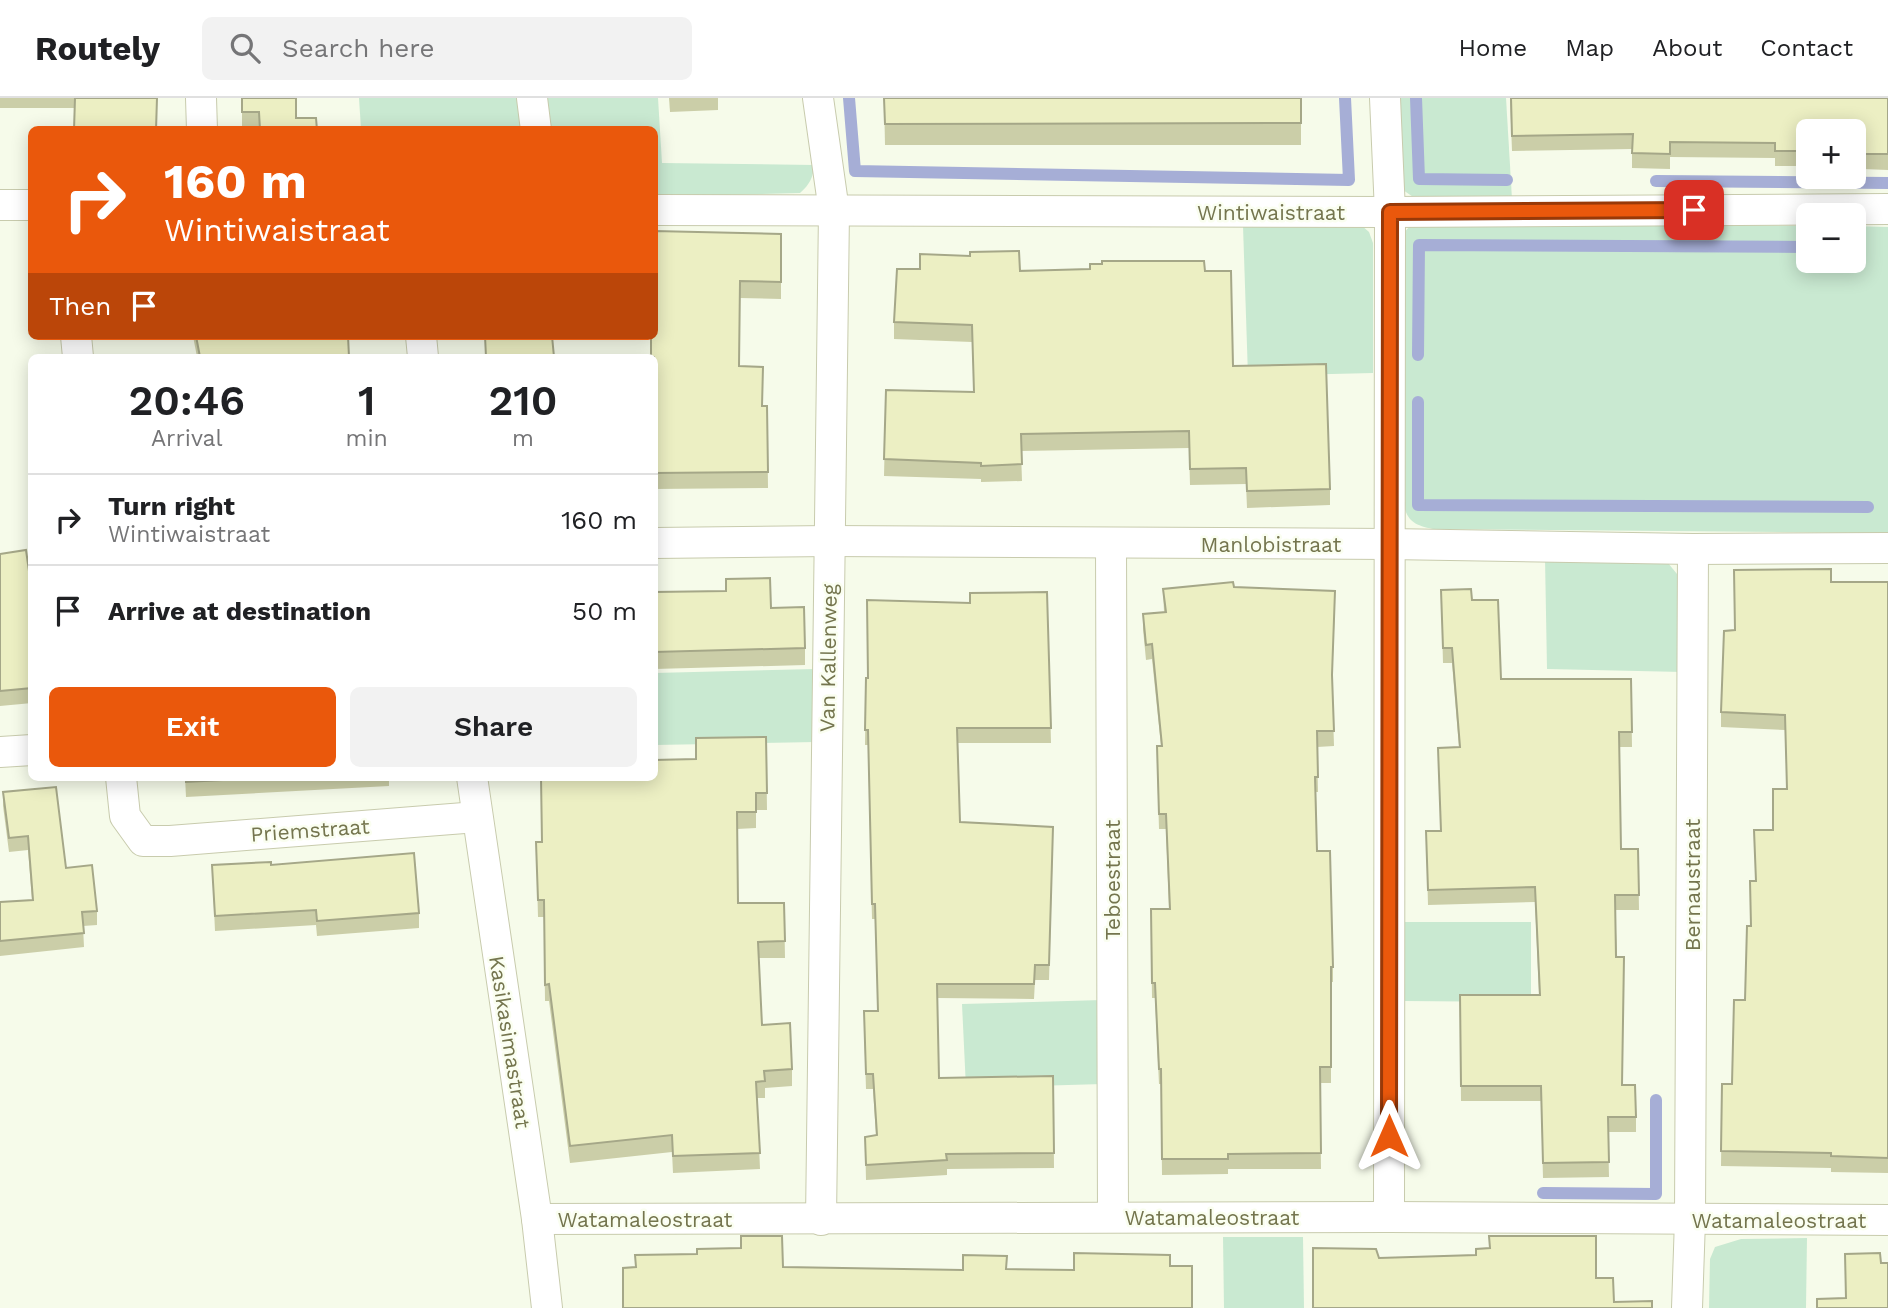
<!DOCTYPE html>
<html lang="en">
<head>
<meta charset="utf-8">
<style>
  body { margin:0; font-family:"Work Sans",sans-serif; background:#f2f2f2; color:#202124; height:100vh; display:flex; flex-direction:column; font-size:26px; white-space:nowrap }
  * { box-sizing:border-box; margin:0 }
  p { font-size:23px; color:#757577 }
  .icon { flex:none; width:38px; height:38px; fill:none; stroke:currentColor; stroke-width:2; stroke-linecap:round; stroke-linejoin:round }
  .map { position:relative; flex:1; overflow:hidden }
  .side { position:absolute; left:28px; top:256px; width:630px; height:427px; display:flex; flex-direction:column; background:#fff; border-radius:10px; box-shadow:0 4px 18px #0003 }
  .side>* { flex:none }
  .banner { position:absolute; left:28px; top:28px; width:630px; height:214px; border-radius:10px; box-shadow:0 4px 18px #0003; background:#ea580c; color:#fff; overflow:hidden }
  .fabs { position:absolute; left:1796px; top:21px; display:grid; gap:14px }
  .fabs a { display:grid; place-items:center; width:70px; height:70px; border-radius:10px; background:#fff; box-shadow:0 4px 18px #0003; font-size:35px }
  .pin { position:absolute; display:grid; place-items:center; width:60px; height:60px; color:#fff; margin:-30px; border-radius:14px; box-shadow:0 4px 10px #0006 }
  .me { position:absolute; width:77px; margin:-38px; rotate:0deg; stroke-linejoin:round; filter:drop-shadow(0 0 5px #0008) }
  .turn { display:flex; align-items:center; gap:24px; height:147px; padding:0 21px; font-size:32px }
  .turn .icon { width:91px; height:91px; stroke-width:2.5 }
  .turn b { display:block; font-size:49px; line-height:60px }
  .then { display:flex; align-items:center; height:66px; padding:0 21px; background:#0003; gap:14px; font-size:26px }
  .eta { display:flex; justify-content:space-evenly; align-items:center; height:119px; text-align:center }
  .eta b { font-size:42px; font-weight:600; line-height:49px }
  .primary-button { display:flex; gap:14px; margin-top:auto; padding:14px 21px }
  .primary-button a { flex:1; height:80px; border-radius:10px; background:#ea580c; color:#fff; font-size:28px; font-weight:600; line-height:80px; text-align:center }
  .primary-button a+a { background:#f2f2f2; color:#202124 }
  ul { padding:0; list-style:none }
  li { display:flex; align-items:center; gap:21px; height:91px; padding:0 21px; border-top:2px solid #e0e0e0 }
  li div { flex:1 }
  li b { display:block; font-size:26px }
  li em { font-style:normal }
  header { display:flex; align-items:center; gap:42px; box-sizing:border-box; height:98px; padding:0 35px; background:#fff; border-bottom:2px solid #e0e0e0 }
  header strong { font-size:33px }
  nav { display:flex; gap:38px; margin-inline-start:auto; font-size:24px }
  .search { width:490px; height:63px; background:#f2f2f2; display:flex; align-items:center; gap:18px; box-sizing:border-box; padding:0 24px; border-radius:10px; color:#757577; font-size:26px }
  .map>svg:first-child { display:block }
  .green { fill:#c9e9d1 }
  .lines { fill:none; stroke-linecap:round; stroke-linejoin:round }
  .stream { stroke:#a6aed6; stroke-width:12 }
  .minor-casing { stroke:#c8cbad; stroke-width:32 }
  .minor { stroke:#fff; stroke-width:30 }
  .wall { fill:#cbcea8 }
  .building { fill:#ecefc3; stroke:#a5a788; stroke-width:2 }
  .route-casing { stroke:#983908; stroke-width:18 }
  .route { stroke:#ea580c; stroke-width:12 }
  .labels { text-anchor:middle; dominant-baseline:central; stroke-width:5; stroke-linejoin:round; paint-order:stroke }
  .street-label { font-size:21px; fill:#74754e; stroke:#fafef0 }
</style>
</head>
<body>
<header>
<strong>Routely</strong>
<div class="search"><svg class="icon" aria-label="search" viewBox="0 0 24 24"><circle cx="10" cy="10" r="6"/><path d="M15 15l6 6"/></svg>Search here</div>
<nav><a>Home</a><a>Map</a><a>About</a><a>Contact</a></nav>
</header>
<div class="map">
<svg width="1888" height="1210" viewBox="0 0 1888 1210">
  <rect width="100%" height="100%" fill="#f6fbea"/>
  <g class="green">
    <polygon points="359,0 523,0 528,31 361,31"/>
    <path d="M539 0H658L662 65 814 67C813 80 810 86 800 95L655 99 654 32 544 31Z"/>
    <polygon points="1393,0 1506,0 1512,101 1419,103 1403,92"/>
    <path d="M1418 126 1808 128V163H1853V128L1888 129V435L1433 431C1413 427 1406 422 1403 402V136L1409 129Z"/>
    <polygon points="1361,127 1369,134 1373,145 1373,275 1248,278 1243,128"/>
    <polygon points="1545,460 1668,465 1677,476 1680,484 1683,574 1547,571"/>
    <polygon points="815,571 816,644 655,647 654,575"/>
    <polygon points="1404,824 1531,824 1531,904 1404,903"/>
    <polygon points="1102,902 1103,986 966,990 962,906"/>
    <polygon points="1223,1139 1303,1139 1304,1210 1224,1210"/>
    <polygon points="1807,1140 1806,1210 1709,1210 1710,1161 1715,1149 1741,1141"/>
  </g>
  <g class="lines">
    <g class="stream">
      <polyline points="849,0 855,73 1349,82 1345,0"/>
      <polyline points="1416,0 1419,81 1507,82"/>
      <polyline points="1656,83 1888,85"/>
      <polyline points="1853,149 1859,149"/>
      <polyline points="1418,257 1419,147 1808,149"/>
      <polyline points="1418,304 1418,407 1868,409"/>
      <polyline points="1543,1095 1656,1096 1656,1002"/>
    </g>
    <g class="minor-casing">
      <g id="minor">
        <polyline points="201,0 202,32"/>
        <polyline points="532,0 536,32"/>
        <polyline points="818,0 834,113 821,1122"/>
        <polyline points="1385,0 1390,114 1389,1119"/>
        <polyline points="0,107 32,107"/>
        <polyline points="654,112 1390,114 1888,111"/>
        <polyline points="76,238 78,259"/>
        <polyline points="421,238 423,259"/>
        <polyline points="654,445 829,443 1389,446 1693,451 1888,450"/>
        <polyline points="1111,446 1113,1118"/>
        <polyline points="0,654 32,652"/>
        <polyline points="121,679 125,718 143,743 170,743 477,719"/>
        <polyline points="472,679 537,1121 547,1210"/>
        <polyline points="537,1121 1389,1119 1888,1122"/>
        <polyline points="1687,1210 1690,1122 1693,451"/>
      </g>
    </g>
    <use href="#minor" class="minor"/>
  </g>
  <g class="wall">
    <polygon points="0,0 157,0 74,10 0,10"/>
    <polygon points="242,0 296,0 259,29 242,29"/>
    <polygon points="669,0 718,0 718,12 670,14"/>
    <polygon points="884,0 1301,0 1301,47 885,47"/>
    <polygon points="1510,0 1888,0 1888,72 1863,71 1863,68 1853,68 1853,33 1808,33 1808,68 1775,68 1775,60 1670,59 1670,71 1632,70 1632,51 1512,53"/>
    <polygon points="781,136 781,201 740,200 739,268 762,308 767,308 768,390 654,391 654,259"/>
    <polygon points="920,171 1205,173 1233,268 1330,391 1330,407 1247,410 1246,386 1190,387 1189,350 1021,353 1022,383 981,384 981,381 884,378 886,292 974,294 972,244 894,241 894,224"/>
    <polygon points="193,238 348,238 349,259 197,259"/>
    <polygon points="0,456 32,494 32,605 0,608"/>
    <polygon points="1831,484 1888,484 1888,1075 1831,1074 1831,1070 1721,1068 1722,986 1732,986 1745,902 1750,828 1756,783 1787,691 1785,632 1721,629 1721,614 1734,532"/>
    <polygon points="1234,489 1335,508 1332,584 1334,648 1317,649 1318,694 1316,694 1317,753 1333,869 1333,884 1331,884 1331,985 1320,985 1321,1071 1228,1071 1228,1076 1162,1077 1161,986 1159,986 1155,900 1152,900 1151,826 1169,811 1166,731 1159,731 1157,664 1161,648 1152,561 1146,562 1143,531 1143,516 1164,514 1163,491"/>
    <polygon points="1441,492 1472,502 1501,581 1631,581 1632,649 1619,649 1621,751 1638,751 1639,812 1615,812 1623,987 1636,1019 1636,1034 1608,1034 1609,1079 1543,1080 1541,1003 1461,1003 1460,897 1539,897 1535,804 1428,807 1426,733 1440,733 1459,649 1452,565 1443,565"/>
    <polygon points="654,494 771,510 805,550 805,567 654,571"/>
    <polygon points="1047,494 1051,645 958,645 960,724 1053,744 1049,882 1035,882 1034,901 937,900 939,980 1053,978 1054,1070 947,1071 947,1077 866,1082 865,1039 876,1038 873,991 866,991 864,928 878,913 875,821 872,821 868,647 865,647 866,580 868,580 970,505"/>
    <polygon points="766,639 767,712 756,712 756,730 737,731 738,805 784,805 785,860 759,860 762,927 792,971 792,988 765,990 765,1000 757,1000 760,1071 673,1075 672,1054 570,1065 549,903 545,903 544,819 538,819 536,744 542,744 696,661"/>
    <polygon points="185,679 389,679 389,688 186,699"/>
    <polygon points="3,694 66,770 97,813 97,827 83,828 84,849 0,858 0,804 32,802 28,752 9,754 3,708"/>
    <polygon points="212,767 271,767 419,815 419,830 317,838 316,827 215,833"/>
  </g>
  <g class="building">
    <polygon points="75,0 157,0 156,32 74,32"/>
    <polygon points="242,0 296,0 296,20 316,20 317,32 260,32 259,14 242,14"/>
    <polygon points="884,0 1301,0 1301,25 885,26"/>
    <polygon points="1511,0 1888,0 1888,56 1863,56 1863,53 1853,53 1853,33 1808,33 1808,53 1775,53 1775,45 1670,44 1670,56 1632,55 1633,36 1512,38"/>
    <polygon points="654,133 781,136 781,184 740,183 739,268 763,269 762,308 767,308 768,374 654,375 654,259 651,259 651,238 654,238"/>
    <polygon points="1019,153 1020,173 1090,171 1090,166 1102,166 1102,163 1204,163 1205,173 1231,173 1233,268 1326,266 1330,391 1247,393 1246,370 1190,371 1189,333 1021,336 1022,366 981,368 981,365 884,361 886,292 974,294 972,227 894,224 897,171 920,171 920,156 970,158 970,154"/>
    <polygon points="196,238 348,238 349,259 200,259"/>
    <polygon points="485,238 552,238 554,259 486,259"/>
    <polygon points="26,452 32,494 32,590 0,593 0,456"/>
    <polygon points="1831,471 1831,484 1888,484 1888,1060 1831,1058 1831,1055 1721,1053 1722,986 1732,986 1734,902 1745,902 1747,828 1751,828 1750,783 1756,783 1754,732 1773,732 1773,691 1787,691 1785,617 1721,614 1724,533 1735,532 1734,472"/>
    <polygon points="770,480 771,510 804,509 805,550 654,554 654,494 726,493 726,481"/>
    <polygon points="1233,484 1234,489 1335,493 1332,577 1334,633 1317,633 1318,679 1315,679 1317,753 1330,753 1333,869 1331,869 1331,969 1320,969 1321,1055 1228,1056 1228,1061 1162,1061 1161,971 1159,971 1155,885 1152,885 1151,811 1170,811 1166,716 1159,716 1157,648 1162,648 1152,546 1146,547 1143,516 1166,514 1163,491"/>
    <polygon points="1471,491 1472,502 1498,502 1501,581 1631,581 1632,634 1619,634 1621,751 1638,751 1639,797 1615,797 1616,859 1624,859 1622,987 1635,987 1636,1019 1608,1019 1609,1064 1543,1065 1541,988 1461,988 1460,897 1540,897 1535,789 1428,792 1426,733 1441,733 1438,650 1460,649 1452,550 1443,550 1441,492"/>
    <polygon points="1047,494 1051,630 957,630 960,724 1053,729 1049,867 1035,867 1034,886 937,886 939,980 1053,978 1054,1055 946,1056 947,1062 866,1067 865,1039 877,1037 873,976 866,976 864,913 878,913 875,806 872,806 868,632 865,632 866,580 868,580 867,502 970,505 970,495"/>
    <polygon points="766,639 767,695 756,695 756,714 737,714 738,805 784,805 785,843 758,844 762,927 790,925 792,971 764,973 765,983 756,984 760,1055 673,1058 672,1037 570,1048 549,886 545,887 544,802 538,802 536,744 542,744 541,679 654,679 654,662 696,661 696,640"/>
    <polygon points="186,679 279,679 186,684"/>
    <polygon points="56,689 66,770 92,767 97,813 82,814 84,835 0,843 0,804 33,802 28,738 9,740 3,694"/>
    <polygon points="414,755 419,815 317,823 316,812 215,818 212,767 271,764 271,767"/>
    <polygon points="741,1138 782,1138 783,1169 963,1172 963,1157 1007,1158 1006,1171 1074,1172 1074,1155 1170,1157 1170,1168 1192,1168 1192,1210 623,1210 623,1170 636,1169 635,1157 697,1156 697,1151 741,1150"/>
    <polygon points="1489,1138 1596,1138 1596,1180 1613,1180 1614,1204 1652,1203 1652,1210 1313,1210 1313,1150 1376,1151 1379,1160 1476,1157 1476,1151 1490,1150"/>
    <polygon points="1880,1155 1881,1165 1888,1165 1888,1210 1817,1210 1817,1201 1846,1200 1845,1156"/>
  </g>
  <g class="lines">
    <g class="route-casing">
      <polyline id="route" points="1389,1038 1390,114 1694,112"/>
    </g>
    <use href="#route" class="route"/>
  </g>
  <g class="labels">
    <g class="street-label">
      <text x="1271" y="114">Wintiwaistraat</text>
      <text x="1271" y="446">Manlobistraat</text>
      <text transform="translate(828 560) rotate(-89)">Van Kallenweg</text>
      <text transform="translate(310 732) rotate(-4)">Priemstraat</text>
      <text transform="translate(1112 782) rotate(-90)">Teboestraat</text>
      <text transform="translate(1692 787) rotate(-90)">Bernaustraat</text>
      <text transform="translate(510 944) rotate(81)">Kasikasimastraat</text>
      <text x="1212" y="1119">Watamaleostraat</text>
      <text x="645" y="1121">Watamaleostraat</text>
      <text x="1779" y="1122">Watamaleostraat</text>
    </g>
  </g>
</svg>
<div class="fabs">
<a>+</a>
<a>−</a>
</div>
<div class="pin" style="left:1694px;top:112px;background:#d93025"><svg class="icon" aria-label="arrive" viewBox="0 0 24 24"><path d="M6 21V4h12l-3 4 3 4H6"/></svg></div>
<svg class="me" style="left:1389px;top:1038px" viewBox="-20 -20 40 40"><path d="M0-17L14 15 0 8-14 15z" fill="#ea580c" stroke="#fff" stroke-width="4"/></svg>
<div class="banner">
<div class="turn"><svg class="icon" aria-label="right" viewBox="0 0 24 24"><path d="M7 20v-9h11M14 6l5 5-5 5"/></svg><div><b>160 m</b>Wintiwaistraat</div></div>
<div class="then">Then<svg class="icon" aria-label="arrive" viewBox="0 0 24 24"><path d="M6 21V4h12l-3 4 3 4H6"/></svg></div>
</div>
<section class="side">
<div class="eta">
<div><b>20:46</b><p>Arrival</p></div>
<div><b>1</b><p>min</p></div>
<div><b>210</b><p>m</p></div>
</div>
<ul>
<li><svg class="icon" aria-label="right" viewBox="0 0 24 24"><path d="M7 20v-9h11M14 6l5 5-5 5"/></svg><div><b>Turn right</b><p>Wintiwaistraat</p></div><em>160 m</em></li>
<li><svg class="icon" aria-label="arrive" viewBox="0 0 24 24"><path d="M6 21V4h12l-3 4 3 4H6"/></svg><div><b>Arrive at destination</b></div><em>50 m</em></li>
</ul>
<div class="primary-button"><a>Exit</a><a>Share</a></div>
</section>
</div>
</body>
</html>
